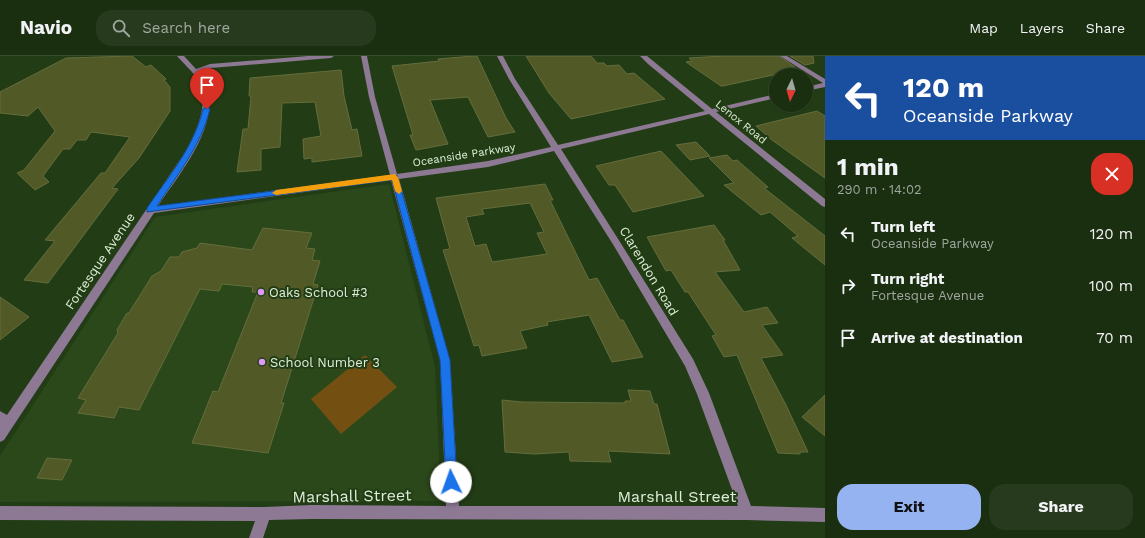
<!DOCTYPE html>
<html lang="en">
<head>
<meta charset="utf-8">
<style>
  body { margin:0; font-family:"Work Sans",sans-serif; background:#273a1e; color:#f1f3f6; height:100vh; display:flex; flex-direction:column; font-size:15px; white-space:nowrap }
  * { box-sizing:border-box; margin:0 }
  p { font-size:13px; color:#9fa89f }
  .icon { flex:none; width:22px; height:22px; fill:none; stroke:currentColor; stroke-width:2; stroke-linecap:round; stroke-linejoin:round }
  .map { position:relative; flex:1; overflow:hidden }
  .panel { display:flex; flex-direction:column; background:#1a2e10; width:320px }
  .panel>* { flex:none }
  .hud { background:#1a4fa0; color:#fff; overflow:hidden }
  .needle { width:26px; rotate:185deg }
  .tools { position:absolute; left:769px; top:12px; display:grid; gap:8px }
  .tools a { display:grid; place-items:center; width:44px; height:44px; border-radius:50%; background:#1a2e10; box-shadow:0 1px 3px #0004,0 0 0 1px #384a30; font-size:20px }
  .pin { position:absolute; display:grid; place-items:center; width:34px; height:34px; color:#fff; margin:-41px -17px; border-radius:50% 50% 50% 0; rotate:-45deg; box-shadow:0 0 4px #0007 }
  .pin .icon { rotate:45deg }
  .me { position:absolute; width:44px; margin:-22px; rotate:357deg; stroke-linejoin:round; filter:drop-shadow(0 0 3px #0008) }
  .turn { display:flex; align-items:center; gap:14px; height:84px; padding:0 12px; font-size:18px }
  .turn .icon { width:52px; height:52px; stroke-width:2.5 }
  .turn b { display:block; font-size:28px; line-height:34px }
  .round { display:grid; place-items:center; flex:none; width:42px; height:42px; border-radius:16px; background:#273a1e }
  .overview { display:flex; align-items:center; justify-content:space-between; height:68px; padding:0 12px }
  h1 { font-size:24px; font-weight:700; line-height:30px }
  .button { display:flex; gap:8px; margin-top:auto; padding:8px 12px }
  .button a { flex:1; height:46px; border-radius:16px; background:#95b2f1; color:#111; font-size:16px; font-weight:700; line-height:46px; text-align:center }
  .button a+a { background:#273a1e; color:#f1f3f6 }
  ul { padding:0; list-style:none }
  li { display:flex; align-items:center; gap:12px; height:52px; padding:0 12px }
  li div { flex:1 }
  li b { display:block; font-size:15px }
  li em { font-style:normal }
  header { display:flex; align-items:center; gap:24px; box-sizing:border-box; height:56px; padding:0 20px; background:#1a2e10; border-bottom:1px solid #384a30 }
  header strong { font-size:19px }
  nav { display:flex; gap:22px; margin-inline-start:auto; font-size:14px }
  .search { width:280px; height:36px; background:#273a1e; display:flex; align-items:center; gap:10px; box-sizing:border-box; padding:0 14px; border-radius:16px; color:#9fa89f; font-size:15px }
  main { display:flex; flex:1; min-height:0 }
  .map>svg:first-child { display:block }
  .built { fill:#2b481b }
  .green { fill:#735012 }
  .building { fill:#515927; stroke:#656d3c; fill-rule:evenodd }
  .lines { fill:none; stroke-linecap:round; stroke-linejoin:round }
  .minor { fill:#8d7994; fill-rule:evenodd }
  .route { fill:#1a73e8; stroke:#114b97 }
  .slow { fill:#f59e0b }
  .poi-dot { fill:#dc99f5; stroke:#223d15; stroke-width:1.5 }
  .labels { text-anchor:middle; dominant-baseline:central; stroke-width:4; stroke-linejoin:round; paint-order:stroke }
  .far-street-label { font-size:11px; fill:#deeed7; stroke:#223d15 }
  .street-label { font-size:13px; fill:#deeed7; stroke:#223d15 }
  .poi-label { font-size:13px; fill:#deeed7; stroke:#223d15; text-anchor:start }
  .near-street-label { font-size:16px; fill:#deeed7; stroke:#223d15 }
</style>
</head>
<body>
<header>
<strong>Navio</strong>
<div class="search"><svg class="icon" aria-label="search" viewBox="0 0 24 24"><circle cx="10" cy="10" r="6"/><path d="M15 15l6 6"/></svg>Search here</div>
<nav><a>Map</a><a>Layers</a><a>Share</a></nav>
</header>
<main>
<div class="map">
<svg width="825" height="482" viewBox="0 0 825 482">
  <rect width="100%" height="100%" fill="#223d15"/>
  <polygon class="built" points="389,128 435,311 441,445 0,446 0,400 155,161"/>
  <polygon class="green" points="365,299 397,331 341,378 311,343"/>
  <g class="building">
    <polygon points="132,0 146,11 151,9 166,23 164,24 170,31 170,55 139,102 112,132 118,133 48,227 24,224 55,185 45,184 101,117 105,117 130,81 91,76 86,84 77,84 70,93 63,93 43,120 49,126 35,134 17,117 24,114 55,75 38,51 28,60 0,57 0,36 66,2"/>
    <polygon points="473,0 477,0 506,62 515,76 488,81 468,41 430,44 448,88 416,94 410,79 413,79 392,10 439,5 438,3"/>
    <polygon points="526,0 591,0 597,7 604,7 607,10 619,9 627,18 634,17 665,43 571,63 549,37"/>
    <polygon points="723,0 779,0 795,11 787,13 791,15 723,30 721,30 686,6 692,5 689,2"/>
    <polygon points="790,0 813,0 814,7 805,9"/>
    <polygon points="341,14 344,40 352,74 357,73 362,100 312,106 312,102 304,103 303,83 321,80 315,46 282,47 280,91 261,93 261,114 237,116 243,73 248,73 251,40 249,40 250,22"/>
    <polygon points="817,55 825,60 825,122 772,84 756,70"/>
    <polygon points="696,86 710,100 690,104 676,89"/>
    <polygon points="661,95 704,140 633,156 615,129 609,129 596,110"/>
    <polygon points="727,99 733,105 737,104 768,131 764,132 825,180 825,209 792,182 798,180 770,156 761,159 724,129 734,127 709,102"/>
    <path d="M545 128 553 144H550L589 224 597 222 620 264H623L643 301 612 306 589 259 547 266 548 269 520 275 527 292 482 300 479 289 474 290 443 194 450 193 436 142ZM530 147 544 176 537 177 547 198 492 206 486 188 475 190 466 161 484 158 482 153Z"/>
    <polygon points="714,169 725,184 723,184 740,214 715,216 744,256 767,251 778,267 762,269 783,299 761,302 785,347 808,396 800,396 800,398 778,397 737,299 724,301 712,280 716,279 688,236 685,236 671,214 666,215 647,181"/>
    <polygon points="263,172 312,177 306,192 315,193 312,204 320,205 313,228 318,229 281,347 284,347 268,397 192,387 213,335 218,336 258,236 252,236 253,231 222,228 219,235 200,233 139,354 119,351 114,362 78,357 86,344 78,342 118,277 117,274 127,257 129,257 152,220 161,215 170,201 179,201 182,196 197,192 200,187 252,194"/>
    <polygon points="0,241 29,261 0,284"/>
    <polygon points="628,334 650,335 654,348 657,348 670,398 608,395 611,406 570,405 569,396 534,398 505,396 502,344 522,346 625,347 625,345 631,345"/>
    <polygon points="825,339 825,380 802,361"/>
    <polygon points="47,402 72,404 62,424 37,422"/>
  </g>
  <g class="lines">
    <g class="minor">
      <path d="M177 0H184L196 13 210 8 308 0H334L331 2 211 12 199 16C231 58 181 115 158 150L390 119 369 41 361 0H367L375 41 397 118 488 105 551 91 509 23 497 0H503L515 23 558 89 705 55 648 8 640 0H647L712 53 776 38V42L716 56 825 143V151L822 150 709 58 561 93 620 186 693 303 709 337 751 450 825 452V466L747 464 312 463 269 464 263 482H249L255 465 0 464V450L264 451 312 449 446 450 440 304 391 124 154 157 4 384 0 386V355L7 359 188 92C198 70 211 44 196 21 190 13 183 7 177 0ZM554 95 614 190 685 310 697 338 738 450H459L450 304 399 123 488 111Z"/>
      <polygon points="780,0 787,0 825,23 825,31 806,35 806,31 823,27"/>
    </g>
  </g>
  <path class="route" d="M207 51 210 53C201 90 177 119 157 150L397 119 450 304 457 426 456 430 451 432 447 430 446 426 440 304 392 124 147 156V152C169 120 194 91 203 53Z"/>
  <polygon class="slow" points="395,118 398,121 402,135 399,138 395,135 392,124 276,139 272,137 276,134"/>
  <g class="poi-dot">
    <circle cx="261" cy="236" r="4"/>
    <circle cx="262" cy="306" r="4"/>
  </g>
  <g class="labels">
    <g class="far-street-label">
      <text transform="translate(741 66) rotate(39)">Lenox Road</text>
      <text transform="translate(464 99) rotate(-9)">Oceanside Parkway</text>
    </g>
    <g class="street-label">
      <text transform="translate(100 205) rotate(-56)">Fortesque Avenue</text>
      <text transform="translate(649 215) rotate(59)">Clarendon Road</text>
    </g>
    <g class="poi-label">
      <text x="269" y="236">Oaks School #3</text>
      <text x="270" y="306">School Number 3</text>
    </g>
    <g class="near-street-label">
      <text transform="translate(352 440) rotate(-1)">Marshall Street</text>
      <text x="677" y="440">Marshall Street</text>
    </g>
  </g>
</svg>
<div class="tools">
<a><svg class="needle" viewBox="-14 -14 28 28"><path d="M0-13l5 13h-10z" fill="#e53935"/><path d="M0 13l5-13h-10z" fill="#9fa89f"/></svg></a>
</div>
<div class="pin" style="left:207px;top:53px;background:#d93025"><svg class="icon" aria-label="arrive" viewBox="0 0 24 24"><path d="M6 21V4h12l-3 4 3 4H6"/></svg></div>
<svg class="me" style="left:451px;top:426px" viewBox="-20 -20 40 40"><circle r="19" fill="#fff"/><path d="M0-13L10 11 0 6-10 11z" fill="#1a73e8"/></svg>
</div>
<section class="panel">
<div class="hud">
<div class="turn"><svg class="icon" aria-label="left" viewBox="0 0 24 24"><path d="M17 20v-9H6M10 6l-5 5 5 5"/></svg><div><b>120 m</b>Oceanside Parkway</div></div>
</div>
<div class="overview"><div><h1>1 min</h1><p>290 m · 14:02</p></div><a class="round" style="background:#d93025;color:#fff"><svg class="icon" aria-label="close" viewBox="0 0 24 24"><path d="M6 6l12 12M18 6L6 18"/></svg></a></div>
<ul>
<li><svg class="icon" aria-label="left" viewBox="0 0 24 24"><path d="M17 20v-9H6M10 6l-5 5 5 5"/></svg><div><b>Turn left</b><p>Oceanside Parkway</p></div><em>120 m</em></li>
<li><svg class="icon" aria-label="right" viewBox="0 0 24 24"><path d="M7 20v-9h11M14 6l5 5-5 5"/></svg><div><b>Turn right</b><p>Fortesque Avenue</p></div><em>100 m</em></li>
<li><svg class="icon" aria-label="arrive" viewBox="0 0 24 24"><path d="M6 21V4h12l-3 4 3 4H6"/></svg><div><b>Arrive at destination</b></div><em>70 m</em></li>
</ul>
<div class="button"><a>Exit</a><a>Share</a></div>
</section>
</main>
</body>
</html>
